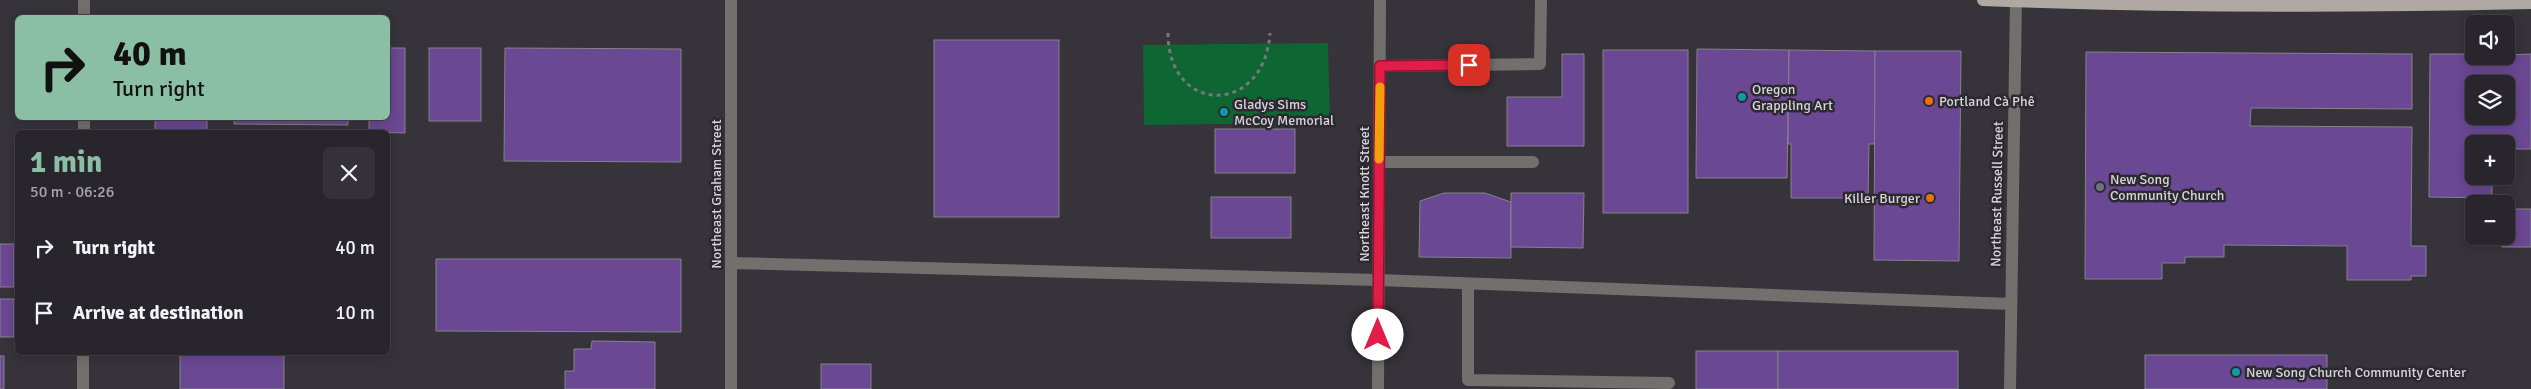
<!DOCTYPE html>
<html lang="en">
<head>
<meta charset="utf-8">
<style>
  body { margin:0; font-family:Signika,sans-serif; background:#343238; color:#f1f3f6; height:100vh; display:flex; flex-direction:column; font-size:19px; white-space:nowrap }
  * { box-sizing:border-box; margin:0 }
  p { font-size:16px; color:#a5a5a9 }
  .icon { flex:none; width:28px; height:28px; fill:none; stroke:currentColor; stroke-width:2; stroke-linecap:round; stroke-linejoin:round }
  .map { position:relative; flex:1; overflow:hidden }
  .sheet { position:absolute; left:15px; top:130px; width:375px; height:225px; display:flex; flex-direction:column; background:#28262c; border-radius:8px; box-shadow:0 2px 12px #0003,0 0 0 1px #444348 }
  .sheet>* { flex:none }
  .top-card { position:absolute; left:15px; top:15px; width:375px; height:105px; border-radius:8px; box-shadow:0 2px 12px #0003,0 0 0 1px #444348; background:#8abfa5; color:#111; overflow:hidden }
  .fabs { position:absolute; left:2465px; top:15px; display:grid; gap:10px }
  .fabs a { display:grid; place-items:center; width:50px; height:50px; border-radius:8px; background:#28262c; box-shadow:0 2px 12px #0003,0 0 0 1px #444348; font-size:25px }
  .pin { position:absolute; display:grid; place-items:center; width:42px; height:42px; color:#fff; margin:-21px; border-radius:10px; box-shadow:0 2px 8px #0006 }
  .me { position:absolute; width:55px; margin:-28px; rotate:0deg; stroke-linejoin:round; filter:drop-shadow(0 0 4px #0008) }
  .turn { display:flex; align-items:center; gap:18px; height:105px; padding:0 15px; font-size:22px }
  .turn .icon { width:65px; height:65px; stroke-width:2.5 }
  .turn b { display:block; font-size:35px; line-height:42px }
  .round { display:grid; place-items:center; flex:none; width:52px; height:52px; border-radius:8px; background:#343238 }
  .overview { display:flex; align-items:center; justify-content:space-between; height:85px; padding:0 15px }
  h1 { font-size:30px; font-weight:800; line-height:38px; color:#8abfa5 }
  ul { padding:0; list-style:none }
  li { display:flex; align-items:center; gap:15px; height:65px; padding:0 15px }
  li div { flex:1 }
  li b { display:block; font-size:19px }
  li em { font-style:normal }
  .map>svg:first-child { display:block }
  .green { fill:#0e6632 }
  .building { fill:#6b4893; stroke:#86828b; fill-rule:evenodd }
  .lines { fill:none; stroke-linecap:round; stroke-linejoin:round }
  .path { stroke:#79777d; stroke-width:3; stroke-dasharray:4 4; stroke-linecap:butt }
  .minor { stroke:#736f6d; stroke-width:12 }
  .major { stroke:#b0a9a3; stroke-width:12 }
  .route-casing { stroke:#92132f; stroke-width:12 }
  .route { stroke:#e11d48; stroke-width:9 }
  .slow { stroke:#f59e0b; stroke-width:9 }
  .culture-dot { fill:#0f9aa8; stroke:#2c2931; stroke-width:2 }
  .food-dot { fill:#e8710a; stroke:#2c2931; stroke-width:2 }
  .worship-dot { fill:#6b7280; stroke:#2c2931; stroke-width:2 }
  .labels { text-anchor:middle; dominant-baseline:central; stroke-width:5; stroke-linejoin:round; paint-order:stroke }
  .poi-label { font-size:14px; fill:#d6d4d9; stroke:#2c2931; text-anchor:start }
  .street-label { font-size:14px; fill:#d6d4d9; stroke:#2c2931 }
</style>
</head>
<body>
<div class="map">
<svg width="2531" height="389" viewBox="0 0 2531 389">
  <rect width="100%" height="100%" fill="#36333b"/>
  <polygon class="green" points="1328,43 1330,123 1144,125 1143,45"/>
  <g class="building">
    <rect x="934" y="40" width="125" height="177"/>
    <polygon points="388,48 405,48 405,133 369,132 369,118 388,118"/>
    <rect x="429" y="48" width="52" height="73"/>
    <polygon points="505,48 681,49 681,162 504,161"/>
    <polygon points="1697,49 1789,50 1787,178 1696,178"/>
    <rect x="1603" y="50" width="85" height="163"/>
    <polygon points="1789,50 1875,51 1875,144 1869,144 1868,198 1791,198 1791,144 1788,144"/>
    <polygon points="1875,51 1961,51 1959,261 1874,260"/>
    <polygon points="2086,52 2412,54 2412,109 2251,108 2250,126 2412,127 2411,246 2426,246 2426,276 2411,276 2411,280 2347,280 2347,246 2224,245 2224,257 2185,257 2185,263 2162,263 2162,279 2085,279"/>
    <polygon points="1562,54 1584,54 1584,146 1507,146 1507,97 1562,97"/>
    <path d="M2430 54H2474V56L2531 54V149H2506V144H2474V176H2492V198L2429 197ZM2474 84H2506V116H2474Z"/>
    <rect x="155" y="118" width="52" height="14"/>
    <polygon points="234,118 348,118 348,125 234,124"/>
    <rect x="1215" y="129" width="80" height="44"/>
    <polygon points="1444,193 1485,193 1511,202 1511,258 1419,257 1420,201"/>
    <polygon points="1511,193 1584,193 1583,248 1511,247"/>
    <rect x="1211" y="197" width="80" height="41"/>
    <polygon points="2506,209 2531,209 2531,247 2502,247 2502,236 2506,236"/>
    <rect x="0" y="244" width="14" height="43"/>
    <polygon points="436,259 681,259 681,332 436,331"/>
    <rect x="0" y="299" width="14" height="38"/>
    <polygon points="592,341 655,342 655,389 565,389 565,371 574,371 574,349 591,349"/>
    <rect x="1696" y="351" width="82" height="38"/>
    <rect x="1778" y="351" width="180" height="38"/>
    <rect x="180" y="355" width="104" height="34"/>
    <rect x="2145" y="355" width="182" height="34"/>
    <rect x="0" y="356" width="4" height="33"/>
    <rect x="821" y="364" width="50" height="25"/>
  </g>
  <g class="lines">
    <path class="path" d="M1168 33C1168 115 1264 117 1270 33"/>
    <g class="minor">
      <polyline points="84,18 84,0"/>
      <polyline points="1380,66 1540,64 1541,0"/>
      <polyline points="84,132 84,118"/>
      <polyline points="1379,162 1533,162"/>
      <polyline points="731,263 1378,280 2011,304"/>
      <polyline points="1468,284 1468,380 1669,383"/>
      <polyline points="83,389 83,352"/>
      <polyline points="731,389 731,0"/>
      <polyline points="1378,389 1380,0"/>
      <polyline points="2010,389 2016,0"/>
    </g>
    <path class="major" d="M1983 0C2165 7 2349 7 2531 3"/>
  </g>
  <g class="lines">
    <g class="route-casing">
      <polyline id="route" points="1378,335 1380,66 1469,65"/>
    </g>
    <use href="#route" class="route"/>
    <polyline class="slow" points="1379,159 1380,87"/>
  </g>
  <g class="culture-dot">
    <circle cx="1742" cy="97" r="5"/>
    <circle cx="1224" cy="112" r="5"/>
    <circle cx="2236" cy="372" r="5"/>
  </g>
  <g class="food-dot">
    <circle cx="1929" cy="101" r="5"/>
    <circle cx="1930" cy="198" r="5"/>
  </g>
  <circle class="worship-dot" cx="2100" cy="187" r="5"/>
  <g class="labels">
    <g class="poi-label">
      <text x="1752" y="89">Oregon<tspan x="1752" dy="16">Grappling Art</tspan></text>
      <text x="1939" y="101">Portland Cà Phê</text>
      <text x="1234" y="104">Gladys Sims<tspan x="1234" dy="16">McCoy Memorial</tspan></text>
      <text x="2110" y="179">New Song<tspan x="2110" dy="16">Community Church</tspan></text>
      <text x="1920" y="198" text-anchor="end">Killer Burger</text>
      <text x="2246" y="372">New Song Church Community Center</text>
    </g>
    <g class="street-label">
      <text transform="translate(716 194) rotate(-90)">Northeast Graham Street</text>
      <text transform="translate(1364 194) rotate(-90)">Northeast Knott Street</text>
      <text transform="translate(1997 194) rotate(-89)">Northeast Russell Street</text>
    </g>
  </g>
</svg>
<div class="fabs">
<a><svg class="icon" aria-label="sound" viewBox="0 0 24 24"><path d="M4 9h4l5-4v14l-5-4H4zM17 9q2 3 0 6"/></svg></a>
<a><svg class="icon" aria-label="layers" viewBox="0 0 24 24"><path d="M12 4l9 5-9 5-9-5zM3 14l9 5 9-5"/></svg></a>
<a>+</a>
<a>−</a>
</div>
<div class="pin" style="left:1469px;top:65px;background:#d93025"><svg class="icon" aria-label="arrive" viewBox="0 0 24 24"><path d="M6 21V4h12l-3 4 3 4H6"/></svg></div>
<svg class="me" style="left:1378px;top:335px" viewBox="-20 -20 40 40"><circle r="19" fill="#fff"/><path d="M0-13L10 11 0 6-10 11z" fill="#e11d48"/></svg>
<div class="top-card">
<div class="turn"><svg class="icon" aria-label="right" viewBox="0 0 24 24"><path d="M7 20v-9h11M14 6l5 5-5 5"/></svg><div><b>40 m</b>Turn right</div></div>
</div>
<section class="sheet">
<div class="overview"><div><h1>1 min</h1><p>50 m · 06:26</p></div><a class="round"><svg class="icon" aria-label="close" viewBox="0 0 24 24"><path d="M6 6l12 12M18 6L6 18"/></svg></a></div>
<ul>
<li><svg class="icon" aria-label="right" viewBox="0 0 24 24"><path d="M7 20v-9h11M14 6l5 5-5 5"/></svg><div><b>Turn right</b></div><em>40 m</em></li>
<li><svg class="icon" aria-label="arrive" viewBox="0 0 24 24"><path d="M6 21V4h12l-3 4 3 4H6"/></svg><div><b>Arrive at destination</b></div><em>10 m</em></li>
</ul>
</section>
</div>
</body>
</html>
